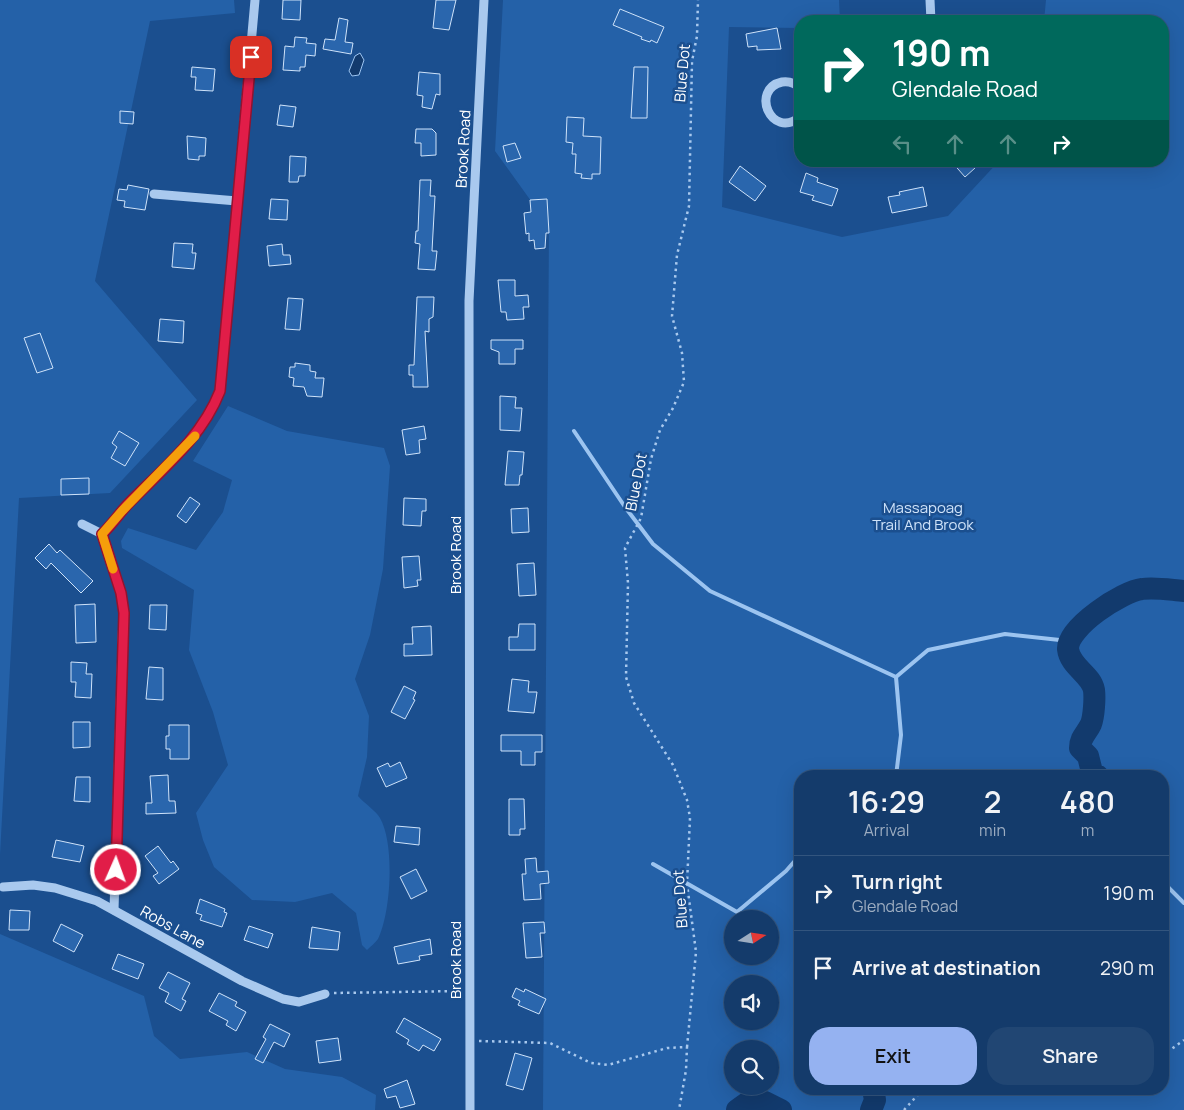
<!DOCTYPE html>
<html lang="en">
<head>
<meta charset="utf-8">
<style>
  body { margin:0; font-family:Manrope,sans-serif; background:#214673; color:#f1f3f6; height:100vh; display:flex; flex-direction:column; font-size:19px; white-space:nowrap }
  * { box-sizing:border-box; margin:0 }
  p { font-size:16px; color:#9dadc1 }
  .icon { flex:none; width:28px; height:28px; fill:none; stroke:currentColor; stroke-width:2; stroke-linecap:round; stroke-linejoin:round }
  .map { position:relative; flex:1; overflow:hidden }
  .sheet { position:absolute; left:794px; top:770px; width:375px; height:325px; display:flex; flex-direction:column; background:#143b6b; border-radius:20px; box-shadow:0 5px 20px #0002,0 0 0 1px #33557e }
  .sheet>* { flex:none }
  .hud { position:absolute; left:794px; top:15px; width:375px; height:152px; border-radius:20px; box-shadow:0 5px 20px #0002,0 0 0 1px #33557e; background:#00695c; color:#fff; overflow:hidden }
  .needle { width:32px; rotate:78deg }
  .buttons { position:absolute; left:724px; top:910px; display:grid; gap:10px }
  .buttons a { display:grid; place-items:center; width:55px; height:55px; border-radius:50%; background:#143b6b; box-shadow:0 5px 20px #0002,0 0 0 1px #33557e; font-size:25px }
  .pin { position:absolute; display:grid; place-items:center; width:42px; height:42px; color:#fff; margin:-21px; border-radius:10px; box-shadow:0 2px 8px #0006 }
  .me { position:absolute; width:55px; margin:-28px; rotate:2deg; stroke-linejoin:round; filter:drop-shadow(0 0 4px #0008) }
  .turn { display:flex; align-items:center; gap:18px; height:105px; padding:0 15px; font-size:22px }
  .turn .icon { width:65px; height:65px; stroke-width:2.5 }
  .turn b { display:block; font-size:35px; line-height:42px }
  .lanes { display:flex; align-items:center; height:48px; padding:0 15px; background:#0003; justify-content:center; gap:25px; direction:ltr }
  .lanes .off { opacity:.35 }
  .eta { display:flex; justify-content:space-evenly; align-items:center; height:85px; text-align:center }
  .eta b { font-size:30px; font-weight:600; line-height:35px }
  .primary-button { display:flex; gap:10px; margin-top:auto; padding:10px 15px }
  .primary-button a { flex:1; height:58px; border-radius:20px; background:#95b2f1; color:#111; font-size:20px; font-weight:600; line-height:58px; text-align:center }
  .primary-button a+a { background:#214673; color:#f1f3f6 }
  ul { padding:0; list-style:none }
  li { display:flex; align-items:center; gap:15px; height:75px; padding:0 15px; border-top:1px solid #33557e }
  li div { flex:1 }
  li b { display:block; font-size:19px }
  li em { font-style:normal }
  .map>svg:first-child { display:block }
  .green { fill:#2461a8; fill-rule:evenodd }
  .water { fill:#123a6d; stroke:#9cc4f0 }
  .lines { fill:none; stroke-linecap:round; stroke-linejoin:round }
  .stream { stroke:#9cc4f0; stroke-width:4 }
  .river { stroke:#123a6d; stroke-width:22 }
  .building { fill:#2a66ad; stroke:#cfe3fa }
  .path { stroke:#a9c9ee; stroke-width:2.5; stroke-dasharray:2.5 4; stroke-linecap:butt }
  .minor { stroke:#a9c9ee; stroke-width:9 }
  .route-casing { stroke:#92132f; stroke-width:12 }
  .route { stroke:#e11d48; stroke-width:9 }
  .slow { stroke:#f59e0b; stroke-width:9 }
  .labels { text-anchor:middle; dominant-baseline:central; stroke-width:5; stroke-linejoin:round; paint-order:stroke }
  .street-label { font-size:15px; fill:#fff; stroke:#1b4f8f }
  .park-label { font-size:15px; fill:#cfe3fa; stroke:#1b4f8f }
</style>
</head>
<body>
<div class="map">
<svg width="1184" height="1110" viewBox="0 0 1184 1110">
  <rect width="100%" height="100%" fill="#1b4f8f"/>
  <g class="green">
    <polygon points="0,0 234,0 235,13 150,21 95,281 197,400 110,493 19,498 0,855"/>
    <path d="M503 0H839L840 21H800V28L729 27 722 207 842 237 948 216 999 161H1162V21H1044L1046 0H1184V1110H543L549 226 495 151ZM800 776H1162V1089H800ZM732 919H770V956H732ZM732 984H770V1021H732ZM732 1049H770V1086H732Z"/>
    <path d="M228 406 287 431 384 448 390 466 383 569 370 635 355 679 369 716 367 757 358 796C365 804 375 810 380 818 395 844 391 913 378 939 375 943 370 947 367 950L362 945 356 913 332 893 295 902 252 900 214 867 203 840 196 813 228 765 213 712 189 650 194 590 122 548 121 541 128 528 196 550 223 512 232 480 193 461Z"/>
    <polygon points="0,934 144,996 154,1036 180,1059 247,1052 285,1069 342,1077 376,1095 375,1110 0,1110"/>
  </g>
  <polygon class="water" points="360,53 364,60 359,75 352,76 349,71 355,56"/>
  <g class="lines">
    <g class="stream">
      <polyline points="574,431 625,507 653,544 710,591 896,677 928,650 1005,634 1069,641"/>
      <polyline points="896,776 901,735 896,677"/>
      <polyline points="653,864 737,912 786,871 800,855"/>
      <polyline points="1162,881 1184,903"/>
    </g>
    <g class="river">
      <path d="M1098 776 1092 772 1088 756 1080 748C1080 737 1087 733 1091 724 1094 716 1095 698 1094 690 1091 674 1070 667 1068 649 1067 627 1123 591 1142 589 1155 587 1171 590 1184 591"/>
      <polyline points="737,1110 751,1100 765,1102 781,1110"/>
      <polyline points="871,1110 875,1100 873,1089"/>
    </g>
  </g>
  <g class="building">
    <polygon points="283,0 301,0 300,20 282,19"/>
    <polygon points="436,0 456,0 449,30 433,28"/>
    <polygon points="620,9 664,27 657,43 651,40 650,42 641,39 642,37 613,25"/>
    <polygon points="339,18 348,20 345,42 353,43 351,54 323,49 325,39 335,40"/>
    <polygon points="777,28 781,49 757,50 757,46 748,47 746,34"/>
    <polygon points="295,37 307,38 306,43 316,44 315,56 306,55 305,67 300,67 300,71 283,70 285,46 294,47"/>
    <polygon points="192,67 215,69 213,91 195,90 196,77 191,77"/>
    <polygon points="634,67 648,67 647,118 631,118"/>
    <polygon points="419,72 440,74 440,95 436,94 432,109 422,107 423,96 417,95"/>
    <polygon points="280,105 296,107 293,127 277,125"/>
    <polygon points="120,111 134,112 133,124 120,123"/>
    <polygon points="567,117 584,118 583,136 601,137 600,174 592,174 592,179 581,178 582,174 575,173 576,154 572,154 573,143 566,142"/>
    <polygon points="416,129 432,129 436,133 436,155 421,156 421,143 415,143"/>
    <polygon points="187,136 206,138 205,156 199,156 199,160 188,159"/>
    <polygon points="515,143 521,158 507,162 503,146"/>
    <polygon points="290,156 306,157 305,176 299,176 298,182 289,182"/>
    <polygon points="951,161 970,161 975,168 965,177"/>
    <polygon points="740,166 766,186 755,201 729,182"/>
    <polygon points="806,173 818,178 817,182 838,189 832,206 812,200 814,196 800,192"/>
    <polygon points="420,180 431,180 430,196 435,196 432,251 437,251 435,270 418,269 420,244 415,243 416,231 418,231"/>
    <polygon points="128,185 149,189 145,210 124,207 125,201 117,200 119,189 127,190"/>
    <polygon points="923,187 927,206 892,213 888,197 900,195 899,192"/>
    <polygon points="271,199 288,200 287,220 269,219"/>
    <polygon points="547,199 549,233 546,233 545,248 535,249 534,240 529,241 529,233 526,234 524,213 531,212 530,200"/>
    <polygon points="174,243 193,244 192,253 196,253 194,269 172,267"/>
    <polygon points="282,244 283,255 290,255 291,264 269,266 267,246"/>
    <polygon points="498,280 515,280 515,296 528,295 529,307 523,307 524,319 507,320 506,312 501,312"/>
    <polygon points="417,297 434,297 433,317 429,319 429,332 425,331 428,387 413,387 413,375 409,375 409,365 414,365"/>
    <polygon points="288,298 303,299 300,330 285,329"/>
    <polygon points="160,319 184,321 183,343 158,341"/>
    <polygon points="40,333 53,368 37,373 24,338"/>
    <polygon points="491,340 523,340 523,349 515,349 515,364 499,364 499,352 491,349"/>
    <polygon points="295,363 310,365 310,371 316,372 315,378 324,378 322,397 307,396 304,387 293,386 294,378 289,377 290,367 295,367"/>
    <polygon points="500,396 516,397 515,408 522,408 520,431 500,430"/>
    <polygon points="424,426 426,439 419,440 420,453 406,455 402,430"/>
    <polygon points="119,431 139,443 125,466 111,458 117,447 112,443"/>
    <polygon points="508,451 524,452 522,475 520,475 519,485 505,485"/>
    <polygon points="89,478 89,494 61,495 61,479"/>
    <polygon points="190,497 200,504 186,523 177,516"/>
    <polygon points="404,498 426,499 426,511 422,511 421,526 403,525"/>
    <polygon points="528,508 529,532 512,533 511,509"/>
    <polygon points="49,544 57,553 60,550 93,581 81,593 51,563 46,569 35,558"/>
    <polygon points="419,556 421,580 417,580 418,586 404,588 402,557"/>
    <polygon points="534,563 536,595 519,596 517,564"/>
    <polygon points="95,604 96,642 76,643 75,605"/>
    <polygon points="150,605 167,605 166,630 149,629"/>
    <polygon points="519,624 535,624 535,650 509,650 509,637 518,637"/>
    <polygon points="431,626 432,655 404,656 404,644 413,644 412,627"/>
    <polygon points="71,662 87,663 86,674 92,674 91,698 75,697 76,682 71,682"/>
    <polygon points="149,667 163,668 163,700 146,699"/>
    <polygon points="512,679 529,681 528,692 537,692 534,713 508,711"/>
    <polygon points="404,686 416,692 413,699 415,700 405,719 391,712"/>
    <polygon points="73,722 90,722 90,747 73,748"/>
    <polygon points="169,725 189,725 189,759 170,759 170,749 166,749 166,736 169,736"/>
    <polygon points="501,735 542,735 542,752 535,752 535,765 521,765 521,751 501,751"/>
    <polygon points="400,762 407,778 386,787 377,768 388,763 390,767"/>
    <polygon points="168,775 169,801 175,801 176,813 146,814 146,803 152,803 150,776"/>
    <polygon points="76,777 90,777 90,802 74,801"/>
    <polygon points="509,799 524,799 525,829 520,829 520,835 509,835"/>
    <polygon points="396,826 420,828 419,845 394,842"/>
    <polygon points="56,840 84,846 80,862 52,857"/>
    <polygon points="158,846 171,863 173,861 179,869 159,884 153,876 158,873 145,856"/>
    <polygon points="536,858 537,872 548,871 549,883 540,884 541,899 524,900 522,874 526,874 525,859"/>
    <polygon points="416,869 427,891 411,899 400,877"/>
    <polygon points="200,899 225,909 224,912 227,913 222,927 200,920 202,915 196,913"/>
    <polygon points="10,910 30,911 29,930 9,930"/>
    <polygon points="544,922 545,933 540,933 542,957 526,958 523,923"/>
    <polygon points="61,924 83,935 74,952 53,941"/>
    <polygon points="249,926 273,934 268,948 244,940"/>
    <polygon points="312,927 340,932 338,950 309,948"/>
    <polygon points="430,939 432,954 419,956 420,960 398,964 394,947"/>
    <polygon points="118,954 144,964 138,979 112,969"/>
    <polygon points="168,972 190,983 182,999 186,1001 181,1011 165,1002 169,993 159,988"/>
    <polygon points="516,988 524,992 525,989 546,999 539,1014 518,1005 520,1001 512,997"/>
    <polygon points="219,993 237,1002 235,1006 246,1012 236,1031 226,1025 228,1021 209,1011"/>
    <polygon points="404,1018 441,1039 434,1051 423,1045 419,1051 407,1044 409,1040 396,1032"/>
    <polygon points="270,1024 290,1034 284,1047 274,1042 263,1063 255,1059 266,1039 263,1037"/>
    <polygon points="338,1038 341,1060 319,1063 316,1041"/>
    <polygon points="515,1053 532,1058 523,1090 506,1085"/>
    <polygon points="407,1080 415,1104 400,1108 396,1096 387,1098 384,1089"/>
  </g>
  <g class="lines">
    <g class="path">
      <polyline points="334,993 461,991"/>
      <polyline points="479,1041 550,1043 591,1063 608,1065 667,1048 687,1047 686,1070 679,1110"/>
      <polyline points="687,1047 696,952 687,884 690,818 687,800 673,765 634,703 626,677 628,583 625,548 641,518 651,459 660,430 673,408 684,382 682,353 672,316 677,255 689,206 692,61 697,36 698,0"/>
      <polyline points="1162,1056 1184,1040"/>
      <polyline points="904,1110 923,1089"/>
    </g>
    <g class="minor">
      <polyline points="930,0 931,21"/>
      <path d="M800 88C795 83 789 81 782 82 750 89 771 140 800 117"/>
      <polyline points="154,194 237,201"/>
      <path d="M82 524 102 534C111 525 118 514 127 505 162 470 202 438 220 391L255 0"/>
      <polyline points="102,534 121,593 123,613 114,910"/>
      <polyline points="3,887 33,885 55,888 97,901 242,981 283,999 299,1002 325,994"/>
      <polyline points="470,1110 469,301 484,0"/>
    </g>
  </g>
  <g class="lines">
    <g class="route-casing">
      <path id="route" d="M116 870 124 613 121 593 102 534C112 525 120 512 130 502 164 468 202 437 220 391L251 57"/>
    </g>
    <use href="#route" class="route"/>
    <polyline class="slow" points="113,569 102,534 122,511 195,436"/>
  </g>
  <g class="labels">
    <g class="street-label">
      <text transform="translate(682 73) rotate(-85)">Blue Dot</text>
      <text transform="translate(463 149) rotate(-87)">Brook Road</text>
      <text transform="translate(636 482) rotate(-79)">Blue Dot</text>
      <text transform="translate(455 555) rotate(-90)">Brook Road</text>
      <text transform="translate(680 899) rotate(-94)">Blue Dot</text>
      <text transform="translate(173 927) rotate(29)">Robs Lane</text>
      <text transform="translate(455 960) rotate(-90)">Brook Road</text>
    </g>
    <g class="park-label">
      <text x="923" y="507">Massapoag<tspan x="923" dy="17">Trail And Brook</tspan></text>
    </g>
  </g>
</svg>
<div class="buttons">
<a><svg class="needle" viewBox="-14 -14 28 28"><path d="M0-13l5 13h-10z" fill="#e53935"/><path d="M0 13l5-13h-10z" fill="#9dadc1"/></svg></a>
<a><svg class="icon" aria-label="sound" viewBox="0 0 24 24"><path d="M4 9h4l5-4v14l-5-4H4zM17 9q2 3 0 6"/></svg></a>
<a><svg class="icon" aria-label="search" viewBox="0 0 24 24"><circle cx="10" cy="10" r="6"/><path d="M15 15l6 6"/></svg></a>
</div>
<div class="pin" style="left:251px;top:57px;background:#d93025"><svg class="icon" aria-label="arrive" viewBox="0 0 24 24"><path d="M6 21V4h12l-3 4 3 4H6"/></svg></div>
<svg class="me" style="left:116px;top:870px" viewBox="-20 -20 40 40"><circle r="17" fill="#e11d48" stroke="#fff" stroke-width="3"/><path d="M0-11L8 9 0 5-8 9z" fill="#fff"/></svg>
<div class="hud">
<div class="turn"><svg class="icon" aria-label="right" viewBox="0 0 24 24"><path d="M7 20v-9h11M14 6l5 5-5 5"/></svg><div><b>190 m</b>Glendale Road</div></div>
<div class="lanes"><svg class="icon off" aria-label="left" viewBox="0 0 24 24"><path d="M17 20v-9H6M10 6l-5 5 5 5"/></svg><svg class="icon off" aria-label="ahead" viewBox="0 0 24 24"><path d="M12 20V5M6 11l6-6 6 6"/></svg><svg class="icon off" aria-label="ahead" viewBox="0 0 24 24"><path d="M12 20V5M6 11l6-6 6 6"/></svg><svg class="icon" aria-label="right" viewBox="0 0 24 24"><path d="M7 20v-9h11M14 6l5 5-5 5"/></svg></div>
</div>
<section class="sheet">
<div class="eta">
<div><b>16:29</b><p>Arrival</p></div>
<div><b>2</b><p>min</p></div>
<div><b>480</b><p>m</p></div>
</div>
<ul>
<li><svg class="icon" aria-label="right" viewBox="0 0 24 24"><path d="M7 20v-9h11M14 6l5 5-5 5"/></svg><div><b>Turn right</b><p>Glendale Road</p></div><em>190 m</em></li>
<li><svg class="icon" aria-label="arrive" viewBox="0 0 24 24"><path d="M6 21V4h12l-3 4 3 4H6"/></svg><div><b>Arrive at destination</b></div><em>290 m</em></li>
</ul>
<div class="primary-button"><a>Exit</a><a>Share</a></div>
</section>
</div>
</body>
</html>
